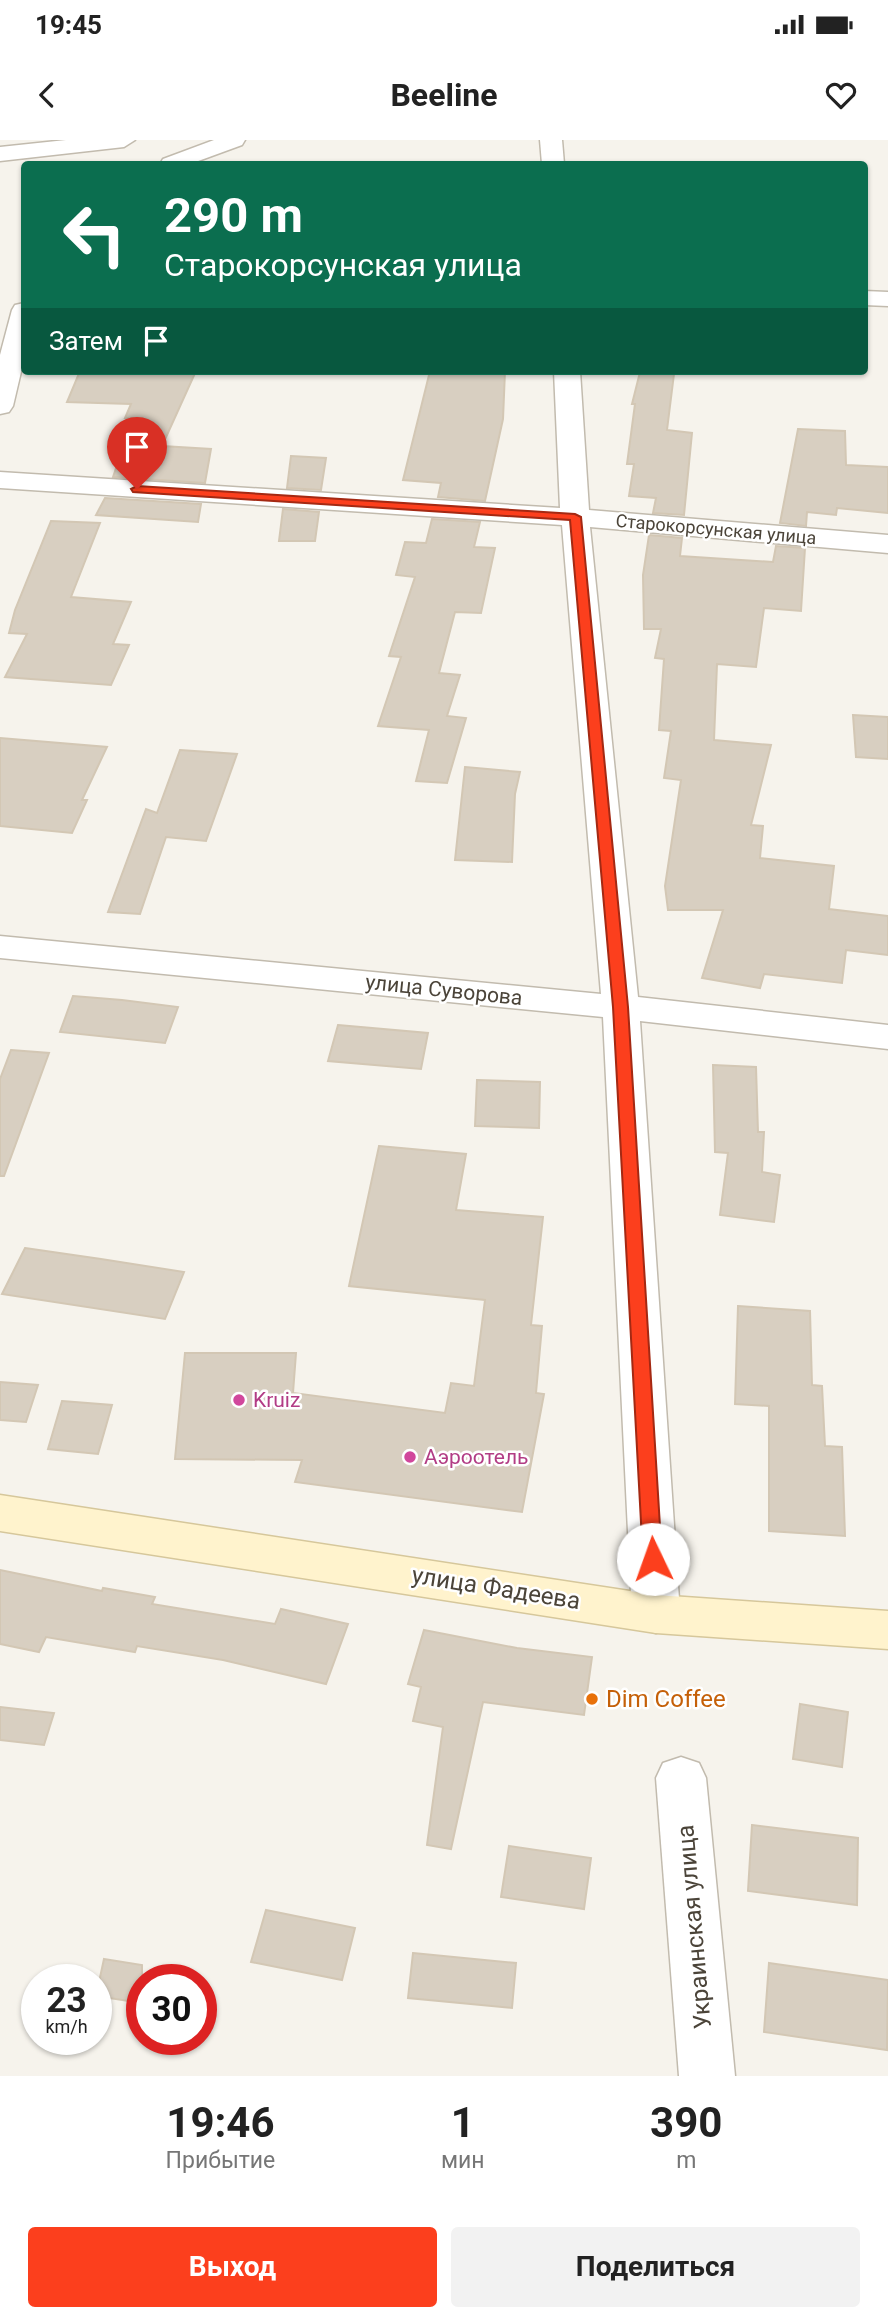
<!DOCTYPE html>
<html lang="ru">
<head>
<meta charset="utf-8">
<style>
  body { margin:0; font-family:Roboto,sans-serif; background:#f2f2f2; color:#222; height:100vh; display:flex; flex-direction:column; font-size:26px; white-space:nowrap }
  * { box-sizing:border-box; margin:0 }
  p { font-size:23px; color:#767676 }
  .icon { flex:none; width:38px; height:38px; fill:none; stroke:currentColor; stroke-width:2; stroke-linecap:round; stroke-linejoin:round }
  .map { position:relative; height:1936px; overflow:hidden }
  .drawer { display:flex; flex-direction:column; background:#fff; flex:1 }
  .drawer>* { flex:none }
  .top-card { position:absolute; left:21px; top:21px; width:847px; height:214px; border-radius:7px; box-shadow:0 2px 5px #0004; background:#0b6e4f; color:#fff; overflow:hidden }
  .speed { position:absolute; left:21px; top:1824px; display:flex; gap:14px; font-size:35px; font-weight:700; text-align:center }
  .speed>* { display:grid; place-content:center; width:91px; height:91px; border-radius:50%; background:#fff; box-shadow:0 2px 5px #0004; line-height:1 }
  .speed small { font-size:18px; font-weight:400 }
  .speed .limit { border:10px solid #d22; background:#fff; color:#111 }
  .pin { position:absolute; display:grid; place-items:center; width:60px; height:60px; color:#fff; margin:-72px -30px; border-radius:50% 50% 50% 0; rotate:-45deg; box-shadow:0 0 7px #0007 }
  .pin .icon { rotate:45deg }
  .me { position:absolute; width:77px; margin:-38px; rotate:357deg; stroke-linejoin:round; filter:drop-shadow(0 0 5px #0008) }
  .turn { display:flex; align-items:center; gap:24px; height:147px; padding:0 28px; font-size:32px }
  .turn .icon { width:91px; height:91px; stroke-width:2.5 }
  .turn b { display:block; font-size:49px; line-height:60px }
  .then { display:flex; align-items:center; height:66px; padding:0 28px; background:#0003; gap:14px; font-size:26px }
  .eta { display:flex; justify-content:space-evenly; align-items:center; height:119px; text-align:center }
  .eta b { font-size:42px; font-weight:700; line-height:49px }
  .action { display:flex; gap:14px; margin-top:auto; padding:14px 28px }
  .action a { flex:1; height:80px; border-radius:7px; background:#fc3f1d; color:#fff; font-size:28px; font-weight:700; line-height:80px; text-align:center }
  .action a+a { background:#f2f2f2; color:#222 }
  .status { display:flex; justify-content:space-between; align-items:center; height:49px; padding:0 35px; background:#fff; direction:ltr }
  .status svg { height:19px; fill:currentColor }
  header { display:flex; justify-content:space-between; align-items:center; height:91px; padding:0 28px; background:#fff; font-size:32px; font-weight:700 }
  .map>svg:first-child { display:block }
  .building { fill:#d8cfc1; stroke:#d3c7b4; stroke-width:2 }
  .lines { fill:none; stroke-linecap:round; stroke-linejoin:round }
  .minor-casing { stroke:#c2bbae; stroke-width:3 }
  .tertiary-casing { stroke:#c2bbae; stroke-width:3 }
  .secondary-casing { stroke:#d6c79b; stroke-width:3 }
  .minor { fill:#fff; fill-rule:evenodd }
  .tertiary { fill:#fff; fill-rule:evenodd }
  .secondary { fill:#fff3cd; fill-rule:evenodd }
  .route { fill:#fc3f1d; stroke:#a42913; stroke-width:2 }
  .hotel-dot { fill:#d1479c; stroke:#fff; stroke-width:2.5 }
  .food-dot { fill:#e8710a; stroke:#fff; stroke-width:2.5 }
  .labels { text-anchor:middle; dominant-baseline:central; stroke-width:5; stroke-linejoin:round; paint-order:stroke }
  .far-street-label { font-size:18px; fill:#4b4439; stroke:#fff }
  .street-label { font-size:21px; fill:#4b4439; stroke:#fff }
  .hotel-label { font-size:21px; fill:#b23c85; stroke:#fff; text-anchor:start }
  .near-street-label { font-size:24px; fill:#4b4439; stroke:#fff }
  .near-food-label { font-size:24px; fill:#c56008; stroke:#fff; text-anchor:start }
</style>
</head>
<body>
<div class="status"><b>19:45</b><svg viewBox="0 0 49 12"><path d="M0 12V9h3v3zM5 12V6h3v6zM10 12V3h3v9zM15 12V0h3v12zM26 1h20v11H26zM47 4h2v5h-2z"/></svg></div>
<header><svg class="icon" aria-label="back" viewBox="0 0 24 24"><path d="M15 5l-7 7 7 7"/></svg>Beeline<svg class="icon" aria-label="heart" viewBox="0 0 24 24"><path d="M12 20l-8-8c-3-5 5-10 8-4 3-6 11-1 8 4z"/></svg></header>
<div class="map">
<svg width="888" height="1936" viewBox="0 0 888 1936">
  <rect width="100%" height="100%" fill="#f6f3ec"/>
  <g class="building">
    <polygon points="80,231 196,231 162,306 211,309 205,343 113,337 133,278 125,278 131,264 67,262"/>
    <polygon points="430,231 505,231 503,279 485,361 438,357 441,343 403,340"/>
    <polygon points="640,232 674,234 667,290 692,293 684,375 653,373 656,358 629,356 634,324 627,324 635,264 632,264"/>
    <polygon points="798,289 845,291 846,325 888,327 888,373 837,368 836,375 807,372 806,386 780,383"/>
    <polygon points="291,316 326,318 321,350 287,348"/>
    <polygon points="105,358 201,364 198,382 96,375"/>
    <polygon points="283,369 319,372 315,401 279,401"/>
    <polygon points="432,379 480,382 474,407 495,408 481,473 455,472 439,533 460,535 447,576 466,578 447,643 416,641 429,590 378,586 401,517 389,516 415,437 396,435 405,402 426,403"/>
    <polygon points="51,381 100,383 71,457 131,462 113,504 129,505 111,545 5,537 27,494 9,493 15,470"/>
    <polygon points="649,395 682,398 680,416 773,422 776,406 805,408 801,471 764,468 756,527 717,524 714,600 771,605 751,685 763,686 760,718 834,726 829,769 888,776 888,815 846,810 842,843 764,834 760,848 702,838 723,770 668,770 665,746 681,640 664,638 671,591 659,590 664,519 655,518 661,489 644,489 643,435"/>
    <polygon points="853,575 888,577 888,619 856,617"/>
    <polygon points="0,598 107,607 82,660 87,660 72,693 0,686"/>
    <polygon points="180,610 237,614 206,701 166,697 140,774 108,772 146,669 157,673"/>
    <polygon points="465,627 520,632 515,654 512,722 455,720"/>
    <polygon points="73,856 122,860 178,867 165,903 60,892"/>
    <polygon points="338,885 428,893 421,929 328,921"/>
    <polygon points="11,910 49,913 4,1036 0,1036 0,939"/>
    <polygon points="713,925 756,927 758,992 764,992 762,1032 780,1035 774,1082 720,1075 728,1013 715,1012"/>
    <polygon points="477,940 540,942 539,988 475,986"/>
    <polygon points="379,1006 466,1014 456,1070 543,1077 531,1185 542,1186 536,1253 544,1254 522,1372 295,1342 302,1320 175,1319 185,1213 296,1213 293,1253 445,1273 451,1243 474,1246 485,1160 349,1146"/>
    <polygon points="25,1108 101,1119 184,1132 165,1179 2,1154"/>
    <polygon points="738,1166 810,1171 812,1245 822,1246 825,1306 842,1307 845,1396 769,1391 769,1266 735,1264"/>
    <polygon points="0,1242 38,1245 26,1282 0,1280"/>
    <polygon points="62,1261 112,1265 98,1314 48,1309"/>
    <polygon points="0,1430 102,1451 103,1448 155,1457 152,1464 275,1484 281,1469 348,1484 326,1544 223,1520 137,1506 135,1512 46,1497 39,1512 0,1504"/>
    <polygon points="424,1490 517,1508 592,1517 584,1575 483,1562 451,1709 427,1705 443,1587 413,1581 421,1547 408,1544"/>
    <polygon points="800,1564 848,1572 842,1627 793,1619"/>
    <polygon points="0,1567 54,1573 44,1605 0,1600"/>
    <polygon points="752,1685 858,1698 857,1765 748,1751"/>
    <polygon points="509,1706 591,1718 584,1769 501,1757"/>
    <polygon points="266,1770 355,1788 342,1840 251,1822"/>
    <polygon points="413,1813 516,1823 512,1868 408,1858"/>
    <polygon points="104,1819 142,1825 142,1863 96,1856"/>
    <polygon points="769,1823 888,1840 887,1910 764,1892"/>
  </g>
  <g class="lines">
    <g class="minor-casing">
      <g id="minor">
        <polygon points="66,0 135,0 124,7 0,21 0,7"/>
        <polygon points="540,0 562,0 564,24 542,24"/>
        <polygon points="864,151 888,152 888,166 864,165"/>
        <polygon points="554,231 580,231 589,370 888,395 888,413 590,387 638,857 888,885 888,909 640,881 680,1474 673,1487 656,1493 639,1487 632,1474 603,877 0,818 0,796 601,854 562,385 0,348 0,332 560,368"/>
        <polygon points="681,1617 699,1623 706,1638 735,1936 679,1936 656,1638 663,1623"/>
      </g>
    </g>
    <g class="tertiary-casing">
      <g id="tertiary">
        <polygon points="214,0 245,0 242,5 190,24 160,24 163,19"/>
        <polygon points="24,163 24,219 13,266 9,272 0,274 0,215 12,170 15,165"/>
      </g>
    </g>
    <g class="secondary-casing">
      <polygon id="secondary" points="0,1355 656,1455 888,1471 888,1509 656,1493 0,1391"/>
    </g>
    <use href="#minor" class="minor"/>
    <use href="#tertiary" class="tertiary"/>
    <use href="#secondary" class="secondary"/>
  </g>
  <polygon class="route" points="137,346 575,374 581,377 628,867 662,1419 660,1424 646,1424 643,1419 613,867 570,380 133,352 131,349"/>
  <g class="hotel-dot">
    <circle cx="239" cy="1260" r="7"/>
    <circle cx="410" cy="1317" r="7"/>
  </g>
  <circle class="food-dot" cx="592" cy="1559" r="7"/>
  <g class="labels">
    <g class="far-street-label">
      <text transform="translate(716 389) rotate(5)">Старокорсунская улица</text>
    </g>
    <g class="street-label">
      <text transform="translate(444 850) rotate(6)">улица Суворова</text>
    </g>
    <g class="hotel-label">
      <text x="253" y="1260">Kruiz</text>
      <text x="424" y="1317">Аэроотель</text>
    </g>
    <g class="near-street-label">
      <text transform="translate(496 1448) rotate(9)">улица Фадеева</text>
      <text transform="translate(694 1787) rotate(-95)">Украинская улица</text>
    </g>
    <g class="near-food-label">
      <text x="606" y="1559">Dim Coffee</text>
    </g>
  </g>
</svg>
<div class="speed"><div>23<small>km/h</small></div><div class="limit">30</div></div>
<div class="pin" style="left:137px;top:349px;background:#d93025"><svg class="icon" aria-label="arrive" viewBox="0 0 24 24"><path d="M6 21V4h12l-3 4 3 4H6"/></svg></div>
<svg class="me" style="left:653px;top:1419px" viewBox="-20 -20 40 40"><circle r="19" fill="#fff"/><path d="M0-13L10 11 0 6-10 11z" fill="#fc3f1d"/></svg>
<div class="top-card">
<div class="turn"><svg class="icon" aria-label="left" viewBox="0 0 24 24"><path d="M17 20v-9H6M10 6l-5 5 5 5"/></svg><div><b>290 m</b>Старокорсунская улица</div></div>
<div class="then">Затем<svg class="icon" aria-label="arrive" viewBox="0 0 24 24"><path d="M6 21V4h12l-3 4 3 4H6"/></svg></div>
</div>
</div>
<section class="drawer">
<div class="eta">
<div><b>19:46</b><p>Прибытие</p></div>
<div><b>1</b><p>мин</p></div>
<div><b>390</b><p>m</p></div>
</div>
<div class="action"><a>Выход</a><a>Поделиться</a></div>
</section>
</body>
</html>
